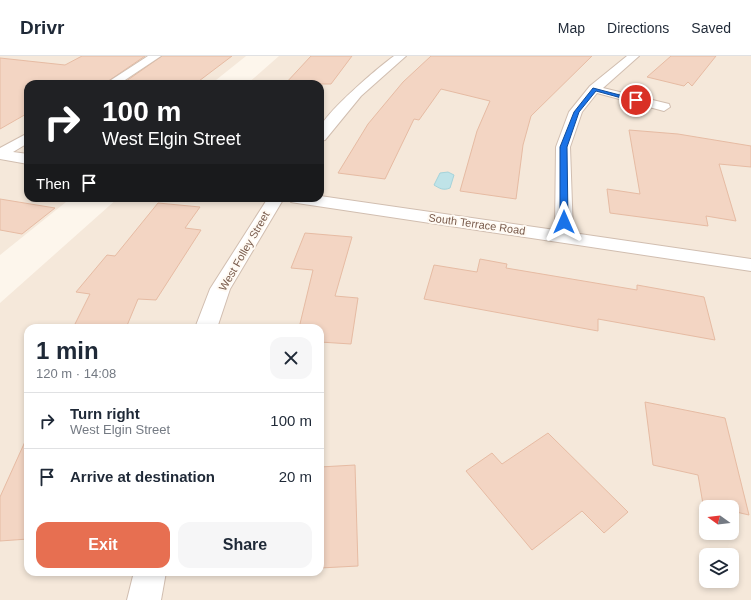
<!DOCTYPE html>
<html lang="en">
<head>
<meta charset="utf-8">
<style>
  body { margin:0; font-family:Arial,sans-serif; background:#f6f6f7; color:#1f2937; height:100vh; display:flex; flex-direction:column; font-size:15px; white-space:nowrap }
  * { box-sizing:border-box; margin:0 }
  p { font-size:13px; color:#747a83 }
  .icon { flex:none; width:22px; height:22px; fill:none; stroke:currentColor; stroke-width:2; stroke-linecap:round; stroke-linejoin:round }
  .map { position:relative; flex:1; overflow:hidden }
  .sheet { position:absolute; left:24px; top:268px; width:300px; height:252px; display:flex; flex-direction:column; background:#fff; border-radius:12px; box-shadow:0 2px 6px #0003 }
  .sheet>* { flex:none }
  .guide { position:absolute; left:24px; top:24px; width:300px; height:122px; border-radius:12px; box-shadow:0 2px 6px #0003; background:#202124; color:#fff; overflow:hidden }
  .needle { width:26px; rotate:285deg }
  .buttons { position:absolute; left:699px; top:444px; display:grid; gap:8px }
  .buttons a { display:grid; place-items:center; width:40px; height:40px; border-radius:8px; background:#fff; box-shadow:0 2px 6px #0003; font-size:20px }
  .pin { position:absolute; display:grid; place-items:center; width:34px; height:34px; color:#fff; margin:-17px; border:2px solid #fff; border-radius:50%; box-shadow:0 1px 4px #0007 }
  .me { position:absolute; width:44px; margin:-22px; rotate:0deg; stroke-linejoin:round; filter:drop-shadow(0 0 3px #0008) }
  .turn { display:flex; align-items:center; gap:14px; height:84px; padding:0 12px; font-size:18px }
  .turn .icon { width:52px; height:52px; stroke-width:2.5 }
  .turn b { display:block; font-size:28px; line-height:34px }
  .then { display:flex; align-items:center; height:38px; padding:0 12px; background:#0003; gap:8px; font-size:15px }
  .round { display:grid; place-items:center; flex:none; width:42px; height:42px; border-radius:12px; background:#f6f6f7 }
  .headline { display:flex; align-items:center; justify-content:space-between; height:68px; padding:0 12px }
  h1 { font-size:24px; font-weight:800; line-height:30px }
  .button { display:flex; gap:8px; margin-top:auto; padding:8px 12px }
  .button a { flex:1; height:46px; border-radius:12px; background:#e76f51; color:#fff; font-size:16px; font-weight:800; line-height:46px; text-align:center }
  .button a+a { background:#f6f6f7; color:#1f2937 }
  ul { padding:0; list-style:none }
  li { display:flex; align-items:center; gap:12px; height:56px; padding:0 12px; border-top:1px solid #e0e1e3 }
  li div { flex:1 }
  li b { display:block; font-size:15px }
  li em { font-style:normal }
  header { display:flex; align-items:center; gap:24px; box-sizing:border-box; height:56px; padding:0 20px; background:#fff; border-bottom:1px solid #e0e1e3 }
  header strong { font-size:19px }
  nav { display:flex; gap:22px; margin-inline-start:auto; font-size:14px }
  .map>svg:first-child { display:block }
  .residential { fill:#f5e8da; fill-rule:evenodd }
  .water { fill:#bfe3e8; stroke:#a5d3da }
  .building { fill:#f3d5c3; stroke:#e6bba3 }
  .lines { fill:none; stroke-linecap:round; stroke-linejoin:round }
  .street-casing { stroke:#d1beb0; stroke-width:2 }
  .street { fill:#fff; fill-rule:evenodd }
  .route { fill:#1a73e8; stroke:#114b97 }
  .labels { text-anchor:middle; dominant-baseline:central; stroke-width:4; stroke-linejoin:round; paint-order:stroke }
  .street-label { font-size:11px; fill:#7a5c4d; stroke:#fffaf3 }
</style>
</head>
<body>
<header>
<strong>Drivr</strong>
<nav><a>Map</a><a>Directions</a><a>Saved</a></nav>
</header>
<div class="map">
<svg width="751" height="544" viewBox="0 0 751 544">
  <rect width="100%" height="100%" fill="#fdf6ec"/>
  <g class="residential">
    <polygon points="0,0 246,0 211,28 28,28 28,142 71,142 0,199"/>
    <path d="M279 0H751V544H0V247L118 142H320V28H247ZM28 272H320V516H28ZM706 451H732V477H706ZM706 499H732V525H706Z"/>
  </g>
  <path class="water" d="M448 116 454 119 450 132C443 135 439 132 434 129L440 117Z"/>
  <g class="building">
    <polygon points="82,0 145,0 104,28 28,28 28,57 0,73 0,2 65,9"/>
    <polygon points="162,0 232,0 195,28 122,28"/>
    <polygon points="311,0 352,0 331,28 285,28"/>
    <polygon points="431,0 592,0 531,60 523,89 516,143 460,135 477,75 490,45 441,33 419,64 414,63 385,123 338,117 368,68 403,26"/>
    <polygon points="671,0 716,0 692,30 688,26 684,30 647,21"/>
    <polygon points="629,74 678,78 751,90 751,111 719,108 736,165 706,160 708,170 610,157 607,133 640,138"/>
    <polygon points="0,143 55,152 22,178 0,174"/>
    <polygon points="158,147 200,151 185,172 201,174 156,244 138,243 126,272 73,272 90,238 76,236 107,199 115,200"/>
    <polygon points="305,177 352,181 335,240 358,242 351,288 320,286 320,272 299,272 313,214 291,212"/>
    <polygon points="480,203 507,208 506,212 637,234 637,229 704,241 715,284 598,263 598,275 424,243 434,209 477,216"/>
    <polygon points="645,346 725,362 749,459 732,455 732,451 715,451 703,448 698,419 653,409"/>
    <polygon points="548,377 628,456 604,477 582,455 532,494 466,415 492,397 502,408"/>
    <polygon points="28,379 28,483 0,485 0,441"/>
    <polygon points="355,409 358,510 320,512 320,411"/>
  </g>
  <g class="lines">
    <g class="street-casing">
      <g id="street">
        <polygon points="148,0 161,0 119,28 105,28"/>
        <path d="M394 0H406L361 40 325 84 320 85C320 81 319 76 320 73 323 58 380 10 394 0Z"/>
        <polygon points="627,0 639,0 603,32 669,48 670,51 664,55 597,37 582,56 570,91 573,177 751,203 751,215 297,147 291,146 289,142 320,142 320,140 555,174 556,91 569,56 590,30"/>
        <polygon points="28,77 28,87 13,96 28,98 28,108 0,103 0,92"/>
        <polygon points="268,142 284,142 230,233 217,272 195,272 210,233"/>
        <polygon points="134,516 166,516 161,544 127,544"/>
      </g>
    </g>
    <use href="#street" class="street"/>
  </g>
  <polygon class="route" points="593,32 639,44 636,46 596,35 579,56 567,91 568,166 564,168 560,166 560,91 574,56"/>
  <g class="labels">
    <g class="street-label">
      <text transform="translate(477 168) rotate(8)">South Terrace Road</text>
      <text transform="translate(244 195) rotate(-60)">West Folley Street</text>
    </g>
  </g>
</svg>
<div class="buttons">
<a><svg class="needle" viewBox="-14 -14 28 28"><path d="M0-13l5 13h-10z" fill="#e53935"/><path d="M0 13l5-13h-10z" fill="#747a83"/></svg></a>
<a><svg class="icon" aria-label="layers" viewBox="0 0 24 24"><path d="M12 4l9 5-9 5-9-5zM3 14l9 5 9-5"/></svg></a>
</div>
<div class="pin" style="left:636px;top:44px;background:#d93025"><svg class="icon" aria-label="arrive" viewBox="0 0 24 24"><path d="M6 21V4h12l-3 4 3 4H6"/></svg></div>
<svg class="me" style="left:564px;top:166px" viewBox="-20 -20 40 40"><path d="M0-17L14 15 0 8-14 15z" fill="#1a73e8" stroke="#fff" stroke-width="4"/></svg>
<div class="guide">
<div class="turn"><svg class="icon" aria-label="right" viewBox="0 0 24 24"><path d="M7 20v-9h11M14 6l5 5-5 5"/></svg><div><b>100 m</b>West Elgin Street</div></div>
<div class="then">Then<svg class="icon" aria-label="arrive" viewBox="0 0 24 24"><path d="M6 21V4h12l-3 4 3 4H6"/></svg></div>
</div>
<section class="sheet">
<div class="headline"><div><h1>1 min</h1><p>120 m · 14:08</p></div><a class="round"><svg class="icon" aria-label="close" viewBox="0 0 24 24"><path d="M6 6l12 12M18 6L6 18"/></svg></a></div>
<ul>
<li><svg class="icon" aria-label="right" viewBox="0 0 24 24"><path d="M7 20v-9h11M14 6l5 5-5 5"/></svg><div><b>Turn right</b><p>West Elgin Street</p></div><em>100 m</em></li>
<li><svg class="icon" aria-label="arrive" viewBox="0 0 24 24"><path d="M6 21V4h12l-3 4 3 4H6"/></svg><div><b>Arrive at destination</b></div><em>20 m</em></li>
</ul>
<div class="button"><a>Exit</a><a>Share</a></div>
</section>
</div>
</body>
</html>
